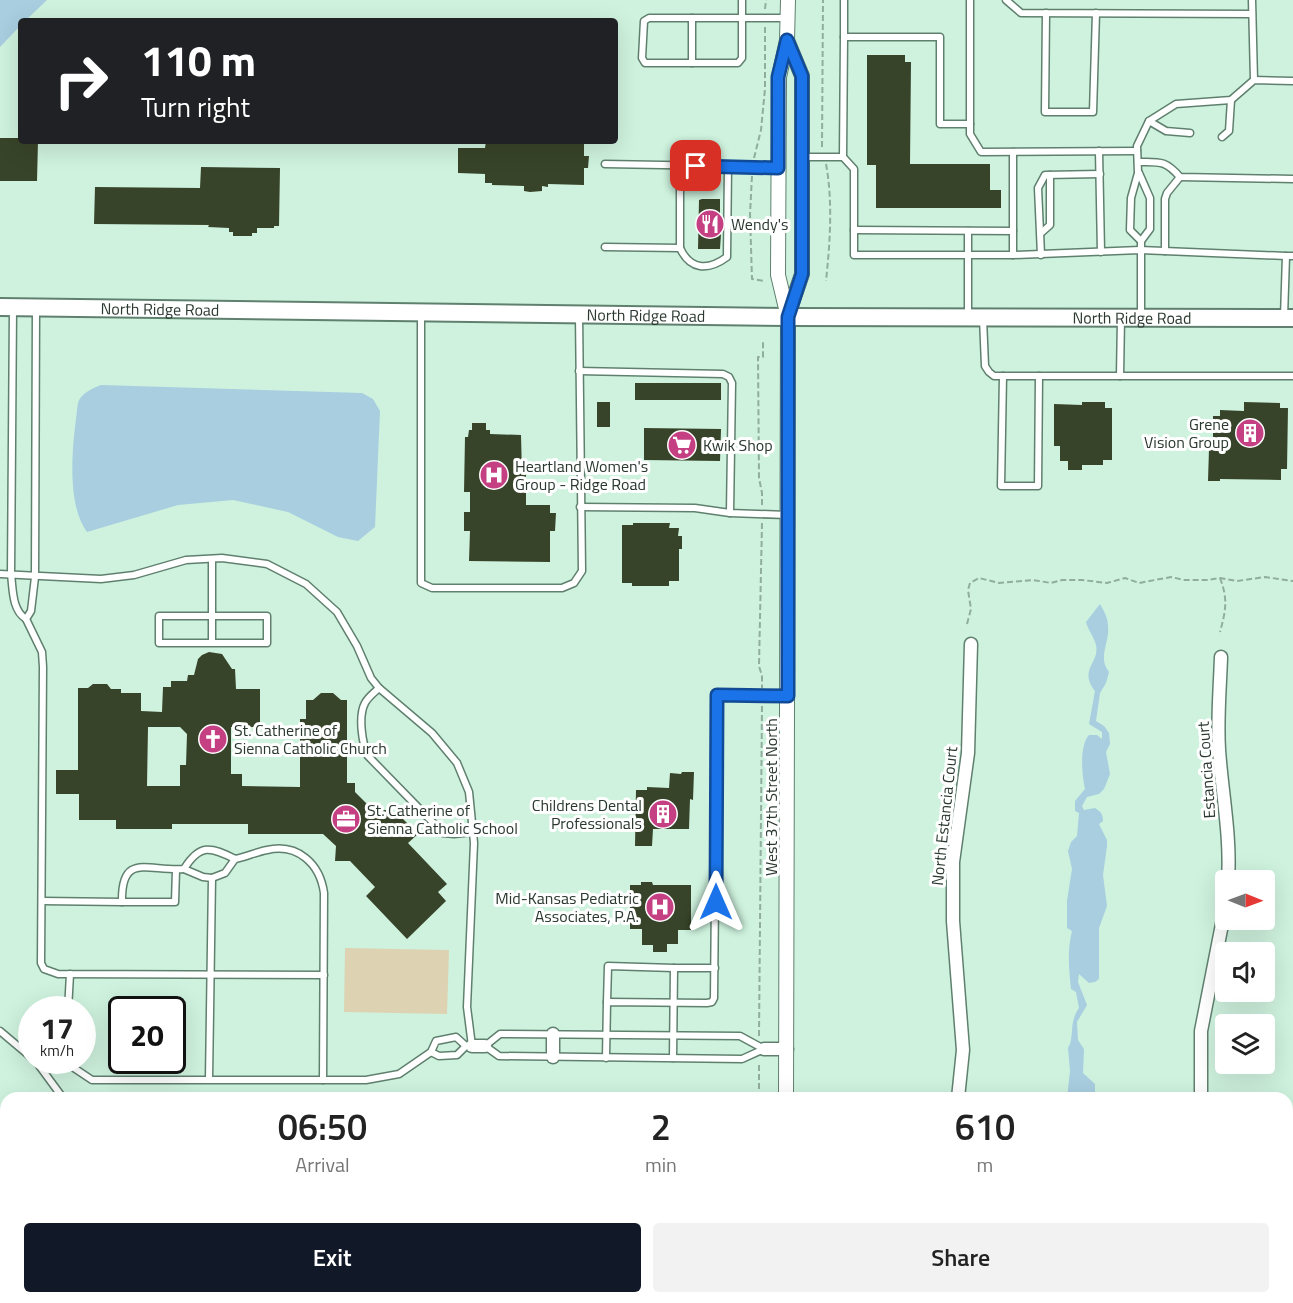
<!DOCTYPE html>
<html lang="en">
<head>
<meta charset="utf-8">
<style>
  body { margin:0; font-family:"Titillium Web",sans-serif; background:#f2f2f2; color:#222; height:100vh; display:flex; flex-direction:column; font-size:22px; white-space:nowrap }
  * { box-sizing:border-box; margin:0 }
  p { font-size:20px; color:#767676 }
  .icon { flex:none; width:33px; height:33px; fill:none; stroke:currentColor; stroke-width:2; stroke-linecap:round; stroke-linejoin:round }
  .map { position:relative; flex:1; overflow:hidden }
  .sheet { position:absolute; left:0px; top:1092px; width:1293px; height:212px; display:flex; flex-direction:column; background:#fff; border-radius:18px 18px 0 0; box-shadow:0 6px 24px #0002 }
  .sheet>* { flex:none }
  .guide { position:absolute; left:18px; top:18px; width:600px; height:126px; border-radius:6px; box-shadow:0 6px 24px #0002; background:#202124; color:#fff; overflow:hidden }
  .needle { width:39px; rotate:91deg }
  .buttons { position:absolute; left:1215px; top:870px; display:grid; gap:12px }
  .buttons a { display:grid; place-items:center; width:60px; height:60px; border-radius:6px; background:#fff; box-shadow:0 6px 24px #0002; font-size:30px }
  .speed { position:absolute; left:18px; top:996px; display:flex; gap:12px; font-size:30px; font-weight:700; text-align:center }
  .speed>* { display:grid; place-content:center; width:78px; height:78px; border-radius:50%; background:#fff; box-shadow:0 6px 24px #0002; line-height:1 }
  .speed small { font-size:15px; font-weight:400 }
  .speed .limit { border:3px solid #111; border-radius:9px; background:#fff; color:#111 }
  .pin { position:absolute; display:grid; place-items:center; width:51px; height:51px; color:#fff; margin:-26px; border-radius:12px; box-shadow:0 3px 9px #0006 }
  .me { position:absolute; width:66px; margin:-33px; rotate:0deg; stroke-linejoin:round; filter:drop-shadow(0 0 4px #0008) }
  .turn { display:flex; align-items:center; gap:21px; height:126px; padding:0 24px; font-size:27px }
  .turn .icon { width:78px; height:78px; stroke-width:2.5 }
  .turn b { display:block; font-size:42px; line-height:51px }
  .eta { display:flex; justify-content:space-evenly; align-items:center; height:102px; text-align:center }
  .eta b { font-size:36px; font-weight:600; line-height:42px }
  .primary-button { display:flex; gap:12px; margin-top:auto; padding:12px 24px }
  .primary-button a { flex:1; height:69px; border-radius:6px; background:#111827; color:#fff; font-size:24px; font-weight:600; line-height:69px; text-align:center }
  .primary-button a+a { background:#f2f2f2; color:#222 }
  .map>svg:first-child { display:block }
  .green { fill:#ddd3b2 }
  .water { fill:#a8cee0 }
  .building { fill:#384429; fill-rule:evenodd }
  .lines { fill:none; stroke-linecap:round; stroke-linejoin:round }
  .service-casing { stroke:#60806f; stroke-width:9 }
  .minor-casing { stroke:#60806f; stroke-width:15 }
  .tertiary-casing { stroke:#60806f; stroke-width:16 }
  .secondary-casing { stroke:#60806f; stroke-width:20 }
  .path { stroke:#91ad9d; stroke-width:2; stroke-dasharray:6 3; stroke-linecap:butt }
  .service { stroke:#fff; stroke-width:6 }
  .minor { stroke:#fff; stroke-width:12 }
  .tertiary { stroke:#fff; stroke-width:14 }
  .secondary { stroke:#fff; stroke-width:16 }
  .route-casing { stroke:#114b97; stroke-width:15 }
  .route { stroke:#1a73e8; stroke-width:10 }
  .labels { text-anchor:middle; dominant-baseline:central; stroke-width:6; stroke-linejoin:round; paint-order:stroke }
  .poi-label { font-size:16px; fill:#2a3830; stroke:#fff; text-anchor:start }
  .street-label { font-size:16px; fill:#2a3830; stroke:#fff }
</style>
</head>
<body>
<div class="map">
<svg width="1293" height="1303" viewBox="0 0 1293 1303">
  <rect width="100%" height="100%" fill="#cef2de"/>
  <polygon class="green" points="345,948 449,950 447,1014 344,1012"/>
  <g class="water">
    <polygon points="0,0 47,0 25,21 21,21 21,25 0,47"/>
    <path d="M101 385 362 393 373 399 380 411 375 527 358 541 338 537 288 512 233 500 178 505 87 532C67 505 72 450 76 419 77 413 77 405 79 400 84 392 93 388 101 385Z"/>
    <path d="M1100 604C1104 611 1108 618 1108 626 1110 643 1097 657 1109 672L1106 683 1100 693 1096 721 1104 726 1109 733 1110 744 1106 752 1110 774 1104 789 1099 794 1087 797 1082 806 1084 810 1095 808C1101 812 1103 814 1103 821L1099 824 1107 840V846L1103 875 1107 906 1099 928V979L1095 982 1089 983 1079 974 1078 982 1087 1005 1077 1022 1078 1040 1084 1049 1083 1073 1095 1084V1098H1067L1070 1071 1068 1048C1075 1037 1068 1024 1079 1008L1076 992 1071 989C1069 969 1067 951 1072 931L1067 928V901L1072 869 1068 851 1071 842 1077 836 1079 813 1075 811V801L1085 789C1082 775 1079 746 1089 735H1097L1102 739V732L1089 724 1095 691C1078 669 1100 663 1096 645 1094 637 1088 630 1086 622Z"/>
  </g>
  <g class="building">
    <polygon points="867,55 905,55 905,62 911,62 910,164 990,164 990,190 1001,190 1001,208 876,208 876,165 867,165"/>
    <polygon points="0,138 21,138 21,141 38,141 37,181 0,181"/>
    <polygon points="486,141 584,141 584,156 589,156 588,168 584,168 584,185 548,184 548,187 542,186 542,191 530,192 524,191 524,186 492,185 492,183 485,183 485,174 458,173 458,148 485,148"/>
    <polygon points="201,167 280,168 279,226 274,226 274,228 257,228 257,233 252,233 252,236 233,236 233,232 229,232 229,228 208,227 209,225 94,224 95,187 200,188"/>
    <polygon points="702,199 720,199 720,219 722,219 720,249 698,249 699,200"/>
    <rect x="635" y="383" width="86" height="17"/>
    <rect x="597" y="402" width="13" height="25"/>
    <polygon points="1082,402 1105,402 1105,408 1112,408 1112,460 1103,460 1103,465 1082,465 1082,470 1068,470 1068,461 1060,461 1060,446 1054,446 1054,404 1082,405"/>
    <polygon points="1244,402 1280,403 1280,408 1288,408 1287,469 1281,469 1281,480 1220,479 1220,481 1208,481 1209,449 1213,449 1213,416 1220,416 1220,410 1244,411"/>
    <polygon points="472,423 486,423 486,430 490,430 490,434 521,435 522,474 526,474 526,505 550,505 550,513 556,513 555,531 550,531 550,562 469,561 470,531 464,531 464,512 470,512 470,492 464,492 465,437 468,437 469,430 472,430"/>
    <polygon points="644,428 721,429 720,461 644,460"/>
    <polygon points="633,523 670,523 669,528 679,528 678,536 682,536 682,549 679,549 679,581 669,581 669,586 632,586 632,583 622,583 622,525 633,525"/>
    <path d="M209 652 222 654 232 669H235L236 689H260V727H231V774H242V786L300 787V719H306V700H313L321 693H333L341 700H347V783H355V792L373 810H390L396 816 398 814 418 834 408 843 447 884 438 892 446 901 407 939 366 896 375 887 350 861H335L336 846 323 834H248V824H172V829H116V820H79V794H56V770H78V688H88L93 684H107L111 689H121V693H141V711L162 712 163 687H171V681H187L188 675H194L198 659 202 655ZM148 727H180L187 734 186 765H180V786H147Z"/>
    <polygon points="682,772 694,772 693,800 690,799 689,829 653,829 652,846 635,846 636,790 647,790 647,787 669,788 670,773 681,774"/>
    <polygon points="641,882 652,882 653,885 691,885 691,930 678,930 678,944 667,944 667,952 653,952 653,945 642,945 642,929 630,929 630,885 641,885"/>
  </g>
  <g class="lines">
    <g class="service-casing">
      <g id="service">
        <polyline points="742,0 742,58 738,63 645,63 642,58 644,21 649,18 787,18"/>
        <polyline points="970,0 970,134 981,152 1137,151"/>
        <polyline points="1006,0 1021,13 1252,14"/>
        <polyline points="1252,0 1254,80"/>
        <polyline points="1046,13 1045,112 1093,112 1096,13"/>
        <polyline points="692,18 692,63"/>
        <polyline points="844,37 844,0"/>
        <polyline points="1149,121 1166,131 1190,133"/>
        <polyline points="970,124 940,124 940,37 844,37 843,157 854,169 854,255 1013,255 1013,152"/>
        <polyline points="1222,137 1229,131 1231,100"/>
        <polyline points="1099,151 1101,252"/>
        <polyline points="803,157 843,157"/>
        <path d="M1138 162C1160 162 1165 160 1180 177L1293 179"/>
        <polyline points="605,164 778,167"/>
        <polyline points="1139,173 1150,198 1150,229 1141,241 1141,317"/>
        <polyline points="854,230 1013,231"/>
        <polyline points="1041,233 1050,225 1050,175"/>
        <polyline points="1141,241 1130,230 1131,198 1138,173 1137,146 1149,121 1176,104 1231,100 1254,80 1293,81"/>
        <polyline points="605,247 680,248 680,165"/>
        <path d="M680 248C690 270 708 271 727 257L728 166"/>
        <polyline points="1165,251 1165,199 1167,193 1180,177"/>
        <polyline points="1013,255 1140,250 1286,256"/>
        <polyline points="1041,255 1038,188 1045,175 1100,174"/>
        <path d="M13 308 11 574C13 590 12 610 26 619L31 611 35 577 36 308"/>
        <polyline points="421,313 421,583 432,588 562,588 574,583 582,571 579,315"/>
        <polyline points="968,317 968,231"/>
        <polyline points="1284,317 1286,256 1293,256"/>
        <polyline points="983,318 985,366 989,372 994,376 1293,376"/>
        <polyline points="579,371 723,374 729,377 732,383 730,513"/>
        <polyline points="1003,376 1001,486 1038,486 1039,376"/>
        <polyline points="1120,376 1121,318"/>
        <polyline points="580,507 695,508 730,513 787,515"/>
        <polyline points="212,559 212,643 159,643 159,616 267,616 267,643 212,643"/>
        <polyline points="0,574 101,579 134,575 186,560 222,558 267,564 306,584 337,612 357,646 371,678 379,688 432,733 457,763 469,792 474,843 467,1007 472,1046 466,1046 456,1037 436,1041 431,1052 399,1074 366,1080 92,1080 74,1068 72,1060"/>
        <polyline points="26,619 42,652 43,667 41,963 44,969 58,974 324,975"/>
        <path d="M379 688C375 692 368 697 365 703 358 716 362 743 368 756L443 833 454 834 473 832"/>
        <polyline points="184,869 203,877 212,878 209,1079"/>
        <path d="M176 870 175 902H122C121 851 149 872 184 869 200 843 211 847 235 859 246 857 256 852 267 850 298 843 320 864 324 893L323 1080"/>
        <polyline points="212,878 225,873 235,859"/>
        <polyline points="42,901 122,902"/>
        <polyline points="607,1002 608,966 674,968"/>
        <polyline points="68,1010 70,974"/>
        <polyline points="0,1031 32,1058"/>
        <polygon points="500,1034 740,1036 764,1049 742,1059 499,1056 485,1046"/>
        <polyline points="431,1052 439,1056 457,1055 466,1046"/>
        <polyline points="606,1058 607,1002 707,1003 712,1002 714,998 717,695 787,696"/>
        <polyline points="673,1058 674,968 715,968"/>
        <polyline points="35,1060 63,1098"/>
        <polyline points="1287,1251 1293,1250"/>
        <polyline points="30,1303 34,1298"/>
        <polyline points="211,1303 217,1298"/>
      </g>
    </g>
    <g class="minor-casing">
      <g id="minor">
        <path d="M1221 657C1220 688 1217 719 1219 750 1222 793 1231 837 1228 880"/>
        <polyline points="553,1034 553,1057"/>
        <polyline points="472,1046 485,1046"/>
        <polyline points="764,1049 787,1049"/>
        <polyline points="958,1098 963,1050 953,921 953,862 968,753 971,644"/>
        <polyline points="1201,1098 1201,1031 1226,904"/>
        <polyline points="1287,1275 1293,1278"/>
        <polyline points="945,1298 950,1303"/>
        <polyline points="867,1303 897,1298"/>
        <polyline points="916,1303 918,1298"/>
      </g>
    </g>
    <g class="tertiary-casing">
      <g id="tertiary">
        <polyline points="787,40 802,76 802,274 788,315"/>
        <polyline points="786,1098 788,317 778,275 779,77 787,40 788,0"/>
        <polyline points="784,1303 784,1298"/>
      </g>
    </g>
    <g class="secondary-casing">
      <g id="secondary">
        <path id="s1" d="M0 307 788 317 1293 318"/>
      </g>
    </g>
    <g class="path">
      <polyline points="765,9 766,0"/>
      <polyline points="822,147 823,0"/>
      <polyline points="754,158 761,130 765,89 765,27"/>
      <path d="M826 164C833 202 830 243 826 281"/>
      <polyline points="752,176 750,214 752,279 765,281"/>
      <polyline points="762,505 762,493 759,478 758,357 763,357 763,340"/>
      <polyline points="762,523 759,666 762,676 762,688"/>
      <path d="M1220 578C1228 599 1226 610 1220 632"/>
      <polyline points="967,624 971,609 968,590 970,583 979,578 999,583 1033,580 1051,583 1062,580 1082,580 1107,583 1125,578 1139,583 1171,577 1184,580 1208,580 1220,578 1237,581 1265,577 1293,581"/>
      <polyline points="759,1036 762,705"/>
      <polyline points="759,1098 759,1062"/>
      <polyline points="1287,1230 1293,1228"/>
      <polyline points="1287,1297 1293,1299"/>
      <polyline points="757,1303 757,1298"/>
    </g>
    <use href="#service" class="service"/>
    <use href="#minor" class="minor"/>
    <use href="#tertiary" class="tertiary"/>
    <use href="#secondary" class="secondary"/>
  </g>
  <g class="lines">
    <g class="route-casing">
      <polyline id="route" points="696,166 778,168 778,77 787,40 802,76 802,274 788,317 788,696 717,695 716,902"/>
    </g>
    <use href="#route" class="route"/>
  </g>
  <defs>
    <g id="restaurant-disc" transform="scale(1.5)"><circle r="9.5" fill="#c54083" stroke="#fff"/><path d="M-5-6h1v4h1v-4h1v4h1v-4h1v5L-1.5 .5V6h-2V.5L-5-1ZM5-6V6H3V1.5H1.5Q1.5-4 5-6Z" fill="#fff"/></g>
    <g id="building-disc" transform="scale(1.5)"><circle r="9.5" fill="#c54083" stroke="#fff"/><path d="M-4-6H4V6H1V3H-1V6H-4ZM-2.5-4.3h1.7v1.8h-1.7ZM.8-4.3h1.7v1.8H.8ZM-2.5-1h1.7V.8h-1.7ZM.8-1h1.7V.8H.8Z" fill="#fff"/></g>
    <g id="supermarket-disc" transform="scale(1.5)"><circle r="9.5" fill="#c54083" stroke="#fff"/><path d="M-6-5.5h2.5l.6 2H6L4.5 2H-2.5L-4.4-4H-6ZM-1.5 3.2a1.3 1.3 0 1 0 .1 0ZM3 3.2a1.3 1.3 0 1 0 .1 0Z" fill="#fff"/></g>
    <g id="hospital-disc" transform="scale(1.5)"><circle r="9.5" fill="#c54083" stroke="#fff"/><path d="M-5-5h3v3.5h4V-5h3V5h-3V1.5h-4V5h-3Z" fill="#fff"/></g>
    <g id="church-disc" transform="scale(1.5)"><circle r="9.5" fill="#c54083" stroke="#fff"/><path d="M-1.2-6h2.4v3.5h3.3v2.4h-3.3V6h-2.4V-.1h-3.3v-2.4h3.3Z" fill="#fff"/></g>
    <g id="office-disc" transform="scale(1.5)"><circle r="9.5" fill="#c54083" stroke="#fff"/><path d="M-6-3h4V-5.5h4V-3h4V5H-6ZM-1-4.5V-3h2v-1.5ZM-6 0V1H6V0Z" fill="#fff"/></g>
  </defs>
  <g fill-rule="evenodd">
    <use href="#restaurant-disc" x="710" y="224"/>
    <use href="#building-disc" x="1250" y="433"/>
    <use href="#supermarket-disc" x="682" y="445"/>
    <use href="#hospital-disc" x="494" y="475"/>
    <use href="#church-disc" x="213" y="739"/>
    <use href="#building-disc" x="663" y="814"/>
    <use href="#office-disc" x="346" y="819"/>
    <use href="#hospital-disc" x="660" y="907"/>
  </g>
  <g class="labels">
    <g class="poi-label">
      <text x="731" y="224">Wendy's</text>
      <text x="1229" y="424" text-anchor="end">Grene<tspan x="1229" dy="18">Vision Group</tspan></text>
      <text x="703" y="445">Kwik Shop</text>
      <text x="515" y="466">Heartland Women's<tspan x="515" dy="18">Group - Ridge Road</tspan></text>
      <text x="234" y="730">St. Catherine of<tspan x="234" dy="18">Sienna Catholic Church</tspan></text>
      <text x="642" y="805" text-anchor="end">Childrens Dental<tspan x="642" dy="18">Professionals</tspan></text>
      <text x="367" y="810">St. Catherine of<tspan x="367" dy="18">Sienna Catholic School</tspan></text>
      <text x="639" y="898" text-anchor="end">Mid-Kansas Pediatric<tspan x="639" dy="18">Associates, P.A.</tspan></text>
    </g>
    <g class="street-label">
      <text stroke="none"><textPath href="#s1" startOffset="160">North Ridge Road</textPath></text>
      <text stroke="none"><textPath href="#s1" startOffset="646">North Ridge Road</textPath></text>
      <text stroke="none"><textPath href="#s1" startOffset="1132">North Ridge Road</textPath></text>
      <text transform="translate(1206 770) rotate(-94)">Estancia Court</text>
      <text transform="translate(771 797) rotate(-90)">West 37th Street North</text>
      <text transform="translate(944 816) rotate(-84)">North Estancia Court</text>
    </g>
  </g>
</svg>
<div class="buttons">
<a><svg class="needle" viewBox="-14 -14 28 28"><path d="M0-13l5 13h-10z" fill="#e53935"/><path d="M0 13l5-13h-10z" fill="#767676"/></svg></a>
<a><svg class="icon" aria-label="sound" viewBox="0 0 24 24"><path d="M4 9h4l5-4v14l-5-4H4zM17 9q2 3 0 6"/></svg></a>
<a><svg class="icon" aria-label="layers" viewBox="0 0 24 24"><path d="M12 4l9 5-9 5-9-5zM3 14l9 5 9-5"/></svg></a>
</div>
<div class="speed"><div>17<small>km/h</small></div><div class="limit">20</div></div>
<div class="pin" style="left:696px;top:166px;background:#d93025"><svg class="icon" aria-label="arrive" viewBox="0 0 24 24"><path d="M6 21V4h12l-3 4 3 4H6"/></svg></div>
<svg class="me" style="left:716px;top:902px" viewBox="-20 -20 40 40"><path d="M0-17L14 15 0 8-14 15z" fill="#1a73e8" stroke="#fff" stroke-width="4"/></svg>
<div class="guide">
<div class="turn"><svg class="icon" aria-label="right" viewBox="0 0 24 24"><path d="M7 20v-9h11M14 6l5 5-5 5"/></svg><div><b>110 m</b>Turn right</div></div>
</div>
<section class="sheet">
<div class="eta">
<div><b>06:50</b><p>Arrival</p></div>
<div><b>2</b><p>min</p></div>
<div><b>610</b><p>m</p></div>
</div>
<div class="primary-button"><a>Exit</a><a>Share</a></div>
</section>
</div>
</body>
</html>
